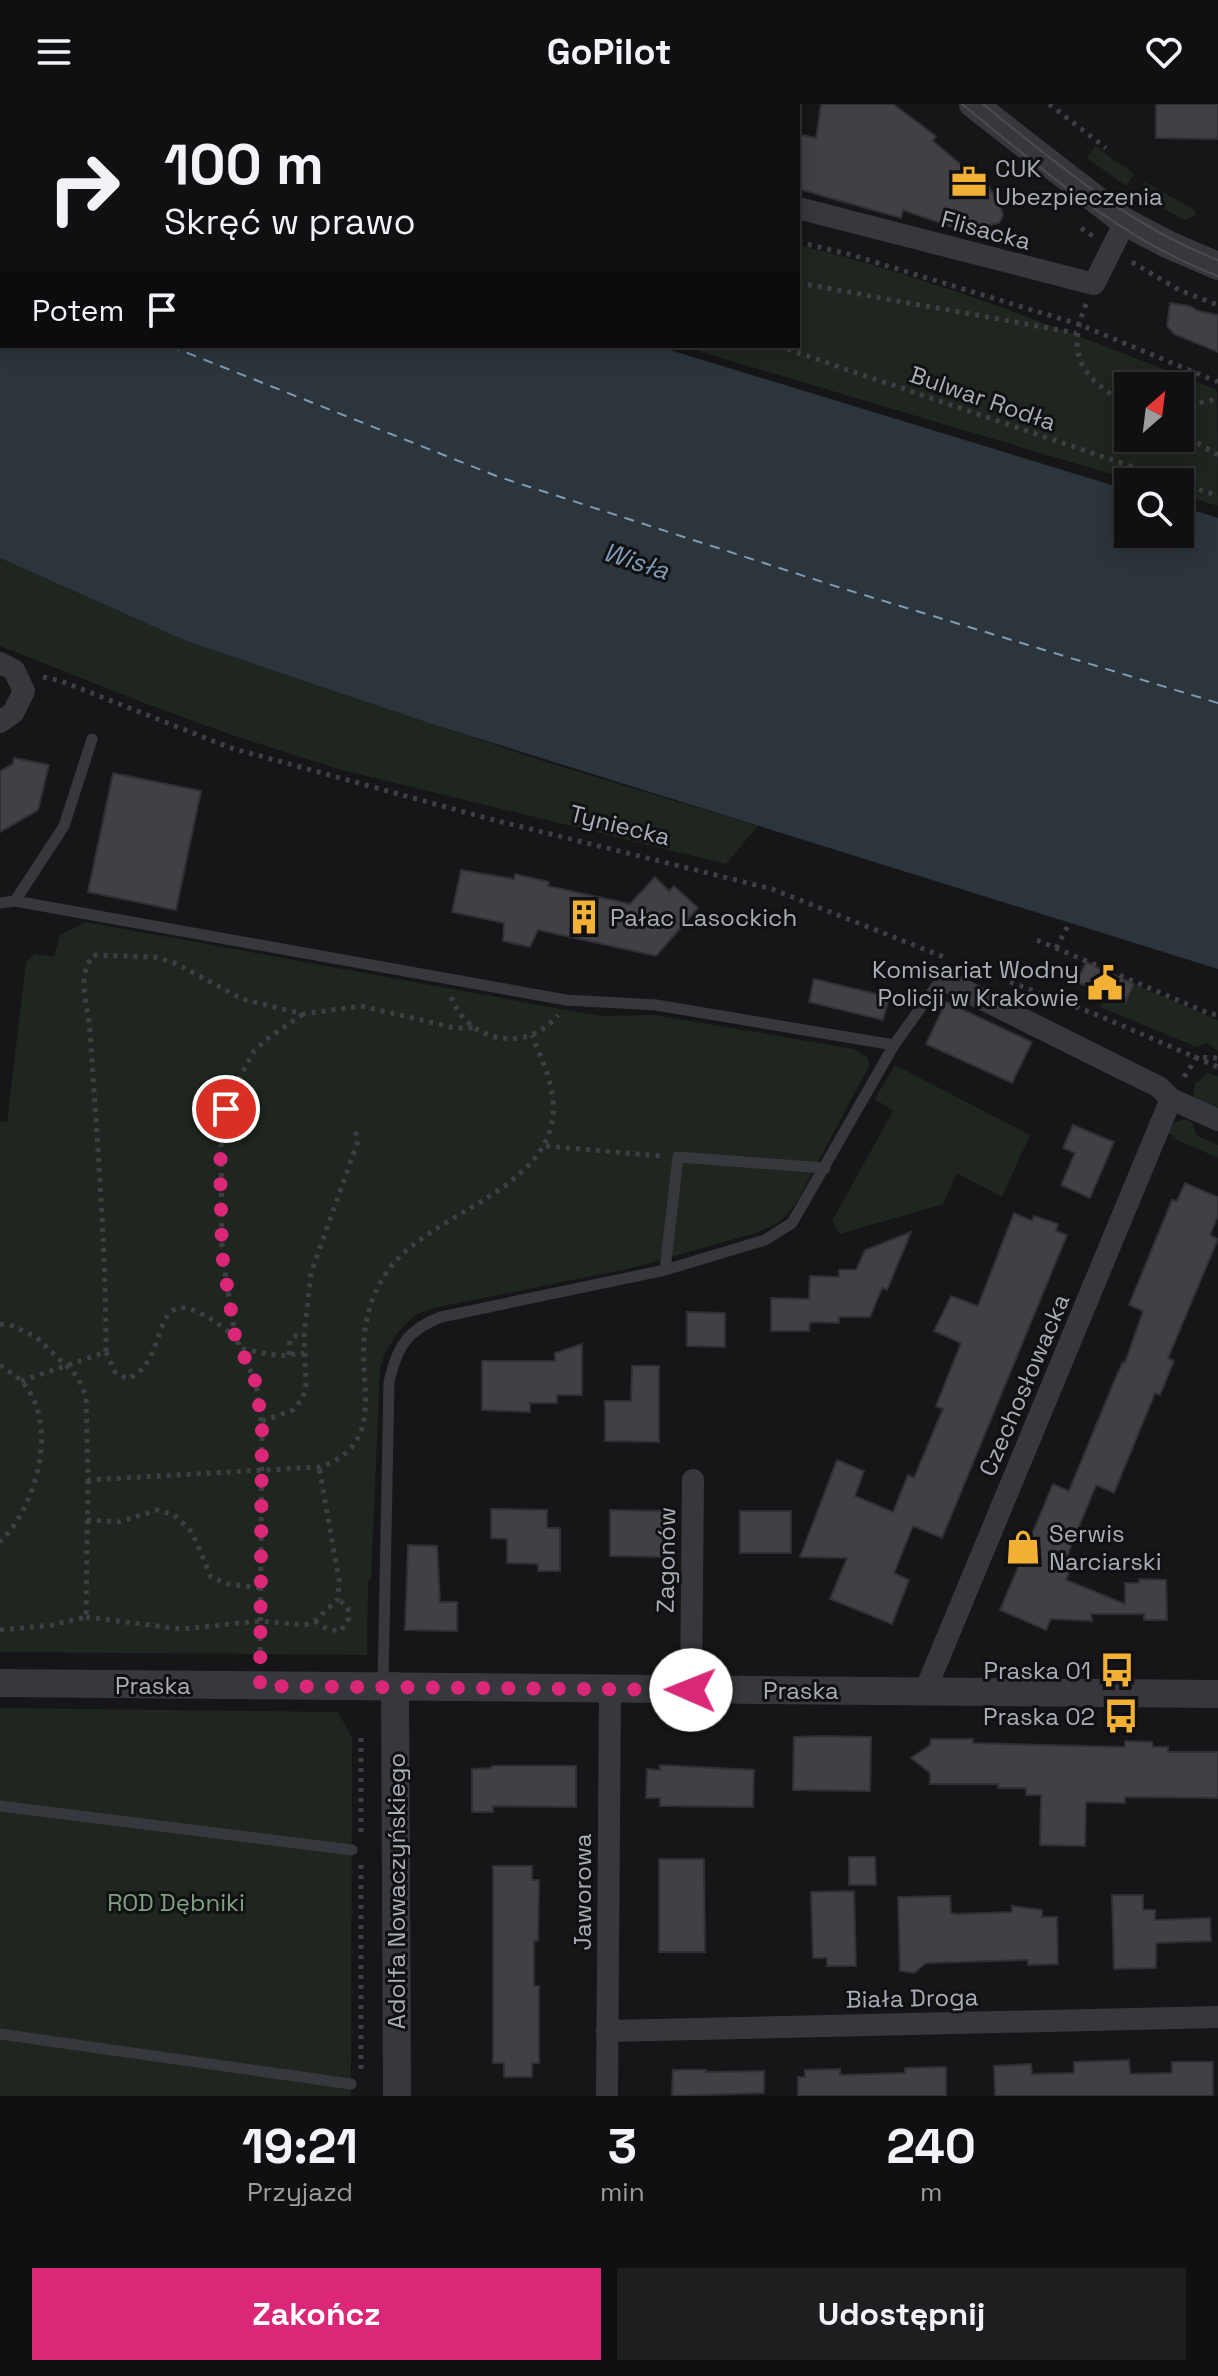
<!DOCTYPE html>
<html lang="pl">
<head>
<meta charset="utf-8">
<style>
  body { margin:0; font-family:"Space Grotesk",sans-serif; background:#1e1e20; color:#f1f3f6; height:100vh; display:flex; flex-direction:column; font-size:30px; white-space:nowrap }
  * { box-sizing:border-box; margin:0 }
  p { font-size:26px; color:#9c9d9f }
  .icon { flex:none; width:44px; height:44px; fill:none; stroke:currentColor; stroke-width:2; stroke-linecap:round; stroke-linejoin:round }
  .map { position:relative; height:1992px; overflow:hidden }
  .drawer { display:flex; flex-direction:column; background:#101012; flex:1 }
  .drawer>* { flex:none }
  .hud { position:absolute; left:0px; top:0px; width:800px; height:244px; box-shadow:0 4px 20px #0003,0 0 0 2px #303032; background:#101012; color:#f1f3f6; overflow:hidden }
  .needle { width:52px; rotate:28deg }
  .controls { position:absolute; left:1114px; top:268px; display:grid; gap:16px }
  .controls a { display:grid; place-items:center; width:80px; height:80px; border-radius:0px; background:#101012; box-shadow:0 4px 20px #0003,0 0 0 2px #303032; font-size:40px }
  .pin { position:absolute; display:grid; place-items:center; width:68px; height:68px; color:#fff; margin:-34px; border:4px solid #fff; border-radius:50%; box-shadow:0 2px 8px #0007 }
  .me { position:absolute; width:88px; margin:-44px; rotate:271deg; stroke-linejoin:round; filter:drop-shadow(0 0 6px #0008) }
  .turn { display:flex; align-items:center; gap:28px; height:168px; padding:0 32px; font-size:36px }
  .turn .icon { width:104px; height:104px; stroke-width:2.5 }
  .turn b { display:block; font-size:56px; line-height:68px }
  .then { display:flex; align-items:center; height:76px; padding:0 32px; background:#0003; gap:16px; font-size:30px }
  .eta { display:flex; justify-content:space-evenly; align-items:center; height:136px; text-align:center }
  .eta b { font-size:48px; font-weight:800; line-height:56px }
  .action { display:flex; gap:16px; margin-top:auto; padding:16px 32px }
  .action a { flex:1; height:92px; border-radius:0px; background:#db2777; color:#fff; font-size:32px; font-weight:800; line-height:92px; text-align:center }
  .action a+a { background:#1e1e20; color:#f1f3f6 }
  header { display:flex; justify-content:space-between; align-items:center; height:104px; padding:0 32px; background:#101012; font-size:36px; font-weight:800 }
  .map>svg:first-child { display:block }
  .green { fill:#1e261f; fill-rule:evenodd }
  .water { fill:#2c353c }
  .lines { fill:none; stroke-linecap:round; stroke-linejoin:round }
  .ferry { stroke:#7f9bb3; stroke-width:2; stroke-dasharray:10 8; stroke-linecap:butt }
  .building { fill:#404145; stroke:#303034; stroke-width:2 }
  .path { stroke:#3d3f44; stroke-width:5; stroke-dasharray:4 6; stroke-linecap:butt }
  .service { stroke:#37383d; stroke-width:11 }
  .minor { stroke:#37383d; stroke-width:22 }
  .tertiary { stroke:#37383d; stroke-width:28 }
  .tram { stroke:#4a4c52; stroke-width:2 }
  .route { stroke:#db2777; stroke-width:14; stroke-dasharray:0 25.2 }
  .labels { text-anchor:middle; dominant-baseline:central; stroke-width:6; stroke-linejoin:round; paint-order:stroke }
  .poi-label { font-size:24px; fill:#a8adb8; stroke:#111113; text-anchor:start }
  .street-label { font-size:24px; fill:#a8adb8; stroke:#111113 }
  .park-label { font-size:24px; fill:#7fa381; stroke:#111113 }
  .water-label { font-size:26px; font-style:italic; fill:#7f9bb3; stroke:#111113 }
</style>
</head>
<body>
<header><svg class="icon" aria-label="menu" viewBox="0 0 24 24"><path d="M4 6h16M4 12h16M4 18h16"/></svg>GoPilot<svg class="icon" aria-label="heart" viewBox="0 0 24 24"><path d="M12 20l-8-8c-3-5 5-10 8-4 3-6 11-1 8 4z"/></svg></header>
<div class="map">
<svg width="1218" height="1992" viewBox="0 0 1218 1992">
  <rect width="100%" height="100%" fill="#161618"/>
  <g class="green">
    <polygon points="0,0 171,0 177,2 2,2 2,28"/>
    <polygon points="1095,42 1134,70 1126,82 1087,54"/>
    <polygon points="1145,78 1194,106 1196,111 1184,116 1147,95 1143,82"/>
    <path d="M798 141C942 176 1079 232 1217 286L1218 402 1180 390V378H1138L681 242H798ZM1128 282H1180V334H1128Z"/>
    <polygon points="0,454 186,537 543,657 758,722 726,760 338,665 229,630 147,600 0,542"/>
    <polygon points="86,818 600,912 655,911 854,945 868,954 869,962 795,1101 778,1119 759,1128 636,1163 434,1204 415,1211 397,1229 385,1249 380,1264 371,1476 368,1476 367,1551 0,1548 0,1017 7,1018 26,858 35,850 54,853 60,831"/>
    <polygon points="1134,880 1218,916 1218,947 1207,939 1197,943 1100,903 1106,891 1125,899"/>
    <polygon points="895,961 1030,1031 1002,1093 957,1069 943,1100 840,1130 832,1117 893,1007 875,995"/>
    <polygon points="1207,969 1218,972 1218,1007 1197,997 1193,993 1196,977 1198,978"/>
    <polygon points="1185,1015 1192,1018 1197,1032 1218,1041 1218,1054 1172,1034 1173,1031 1166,1029 1175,1018"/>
    <polygon points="0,1604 338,1608 352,1634 351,1992 0,1992"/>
  </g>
  <polygon class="water" points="0,27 2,242 657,242 1128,386 1128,430 1180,430 1180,402 1218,414 1218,865 435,621 186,537 0,454"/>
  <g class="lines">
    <g class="ferry">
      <polyline points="0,173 2,174"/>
      <polyline points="170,242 499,373 838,483 1218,599"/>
    </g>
  </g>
  <g class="building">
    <polygon points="821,0 893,0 936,32 933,37 983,79 986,78 1001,104 1003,112 999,119 973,124 972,130 903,106 901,114 798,85 798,30 816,34"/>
    <polygon points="1156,0 1218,0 1218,35 1156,34"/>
    <polygon points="1170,199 1190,202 1198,207 1218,211 1218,248 1174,230 1167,222"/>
    <polygon points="14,654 49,661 38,706 0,728 0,667 13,660"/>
    <polygon points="113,669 201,687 176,806 88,788"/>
    <polygon points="461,766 514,775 515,770 549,778 548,782 630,800 655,773 669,787 674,782 698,804 656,852 538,826 530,843 503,837 504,819 452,808"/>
    <polygon points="1086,858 1134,880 1125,899 1077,878"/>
    <polygon points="814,875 889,893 883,916 809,898"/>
    <polygon points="946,898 1032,938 1012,979 926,940"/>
    <polygon points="1073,1021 1114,1038 1090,1094 1061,1081 1075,1049 1063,1044"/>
    <polygon points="1185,1079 1218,1093 1218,1112 1210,1131 1218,1135 1168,1254 1174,1257 1160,1291 1155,1289 1114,1389 1096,1381 1065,1457 1073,1460 1066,1476 1125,1500 1125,1479 1139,1479 1139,1475 1166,1476 1167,1516 1144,1516 1144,1510 1091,1510 1092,1517 1051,1515 1046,1526 1000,1506 1053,1380 1069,1387 1116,1273 1123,1258 1125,1259 1143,1207 1129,1201 1172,1096 1177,1097"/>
    <polygon points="1014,1109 1032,1117 1034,1112 1058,1120 1056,1127 1067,1131 942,1434 913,1422 894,1469 909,1476 892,1520 830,1495 847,1454 800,1453 837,1356 864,1367 855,1392 893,1408 908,1371 914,1374 943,1305 936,1302 961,1239 934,1227 951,1192 978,1202"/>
    <polygon points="911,1128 887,1186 882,1184 870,1213 839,1213 839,1219 810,1218 809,1227 771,1227 771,1194 809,1195 810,1172 839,1173 839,1166 856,1166 865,1146"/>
    <polygon points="687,1208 725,1209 725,1243 687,1242"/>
    <polygon points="582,1240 582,1291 557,1291 557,1299 530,1299 530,1308 482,1306 482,1257 555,1257 555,1249"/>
    <polygon points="632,1262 659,1262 659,1338 605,1337 605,1297 631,1297"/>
    <polygon points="491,1405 547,1406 547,1424 560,1424 560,1467 538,1467 538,1460 507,1459 507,1435 491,1434"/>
    <polygon points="610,1406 666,1407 666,1453 610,1452"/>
    <rect x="740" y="1407" width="51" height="42"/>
    <polygon points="408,1441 437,1442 440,1498 457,1498 457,1527 405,1526"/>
    <polygon points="822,1632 871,1633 870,1687 793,1686 794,1633"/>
    <polygon points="931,1635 973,1635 973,1639 1125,1643 1125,1637 1152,1638 1153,1643 1168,1643 1168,1648 1218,1648 1218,1694 1125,1693 1125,1699 1086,1698 1085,1742 1040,1741 1041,1691 1026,1691 1026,1684 998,1684 998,1680 930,1680 930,1669 911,1654 930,1641"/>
    <polygon points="660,1661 754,1666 753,1703 660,1702 660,1694 646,1694 647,1665 660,1666"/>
    <polygon points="492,1662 576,1662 576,1703 493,1702 493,1708 472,1708 472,1665 492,1664"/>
    <polygon points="849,1753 875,1753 876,1781 849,1781"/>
    <polygon points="659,1755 704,1755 705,1848 659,1848"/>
    <polygon points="493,1762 532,1762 532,1776 539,1776 538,1837 534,1837 534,1882 539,1882 539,1959 532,1959 532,1973 504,1973 504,1959 493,1959"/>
    <polygon points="854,1787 856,1862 827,1862 827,1854 813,1854 811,1788"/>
    <polygon points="1112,1791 1143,1791 1143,1806 1155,1806 1155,1816 1210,1814 1211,1837 1156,1839 1156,1864 1114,1865"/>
    <polygon points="950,1792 951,1809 957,1810 1012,1808 1012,1802 1042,1806 1042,1813 1057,1813 1058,1860 1028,1861 1028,1856 926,1859 914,1869 900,1867 898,1793"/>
    <polygon points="1129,1956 1130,1970 1172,1969 1172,1958 1213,1958 1213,1992 995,1992 994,1962 1031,1960 1032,1970 1074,1969 1074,1958"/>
    <polygon points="946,1963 946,1992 798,1992 798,1973 805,1973 805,1966 840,1965 840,1971 905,1969 905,1964"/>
    <polygon points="673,1966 706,1966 706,1968 764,1967 764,1989 672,1992"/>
  </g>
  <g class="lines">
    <g class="path">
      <polyline points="1049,0 1106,44"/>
      <polyline points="469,2 470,0"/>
      <polyline points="1081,124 1094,133"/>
      <polyline points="798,138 852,151 1078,220 1218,278"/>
      <polyline points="1132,158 1179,186 1218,201"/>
      <polyline points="798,179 1076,229"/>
      <path d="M1086 200C1065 251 1082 275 1128 300"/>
      <polyline points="778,242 1177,378"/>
      <polyline points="1180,302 1218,295"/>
      <polyline points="1180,329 1218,351"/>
      <polyline points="1180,379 1218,392"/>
      <polyline points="43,573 61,577 231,644 486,714 772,785 944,853"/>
      <polyline points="1037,836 1208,909 1218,911"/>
      <polyline points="1056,844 1069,820"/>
      <polyline points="1010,878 1095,910 1218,963"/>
      <path d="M451 893C469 939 526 950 558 911"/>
      <polyline points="1184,973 1197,953 1218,954"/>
      <polyline points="546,1042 661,1052"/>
      <path d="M0 1220 13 1222 36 1233 77 1272 86 1292 88 1376 319 1363C385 1342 360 1286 364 1234 366 1211 373 1189 385 1171 398 1150 419 1136 439 1123 489 1091 564 1060 552 989 549 969 539 950 532 931"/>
      <polyline points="242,1245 279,1252 304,1249"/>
      <path d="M106 1248 114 1267 127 1275C178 1256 139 1156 234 1232"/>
      <polyline points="289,1251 290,1236 295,1232 304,1232"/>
      <path d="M0 1261C7 1266 15 1271 20 1276 61 1316 37 1403 0 1438"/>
      <path d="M21 1277 106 1248C106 1141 97 1035 90 928 89 912 84 896 84 879 84 868 87 860 93 851L154 853 175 859 242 895 303 910 361 902 455 924H473"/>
      <polyline points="262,1317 293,1306 303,1294 306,1280 304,1232 311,1169 358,1037 354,1022"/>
      <polyline points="87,1416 119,1418 157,1406 174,1411 192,1428 211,1473 228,1480 259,1484"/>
      <polyline points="86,1513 182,1525 259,1517 305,1521 315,1517 338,1495 339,1476 319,1363"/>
      <polyline points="315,1517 327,1525 341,1527 349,1514 348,1504 338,1495"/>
      <polyline points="0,1526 52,1521 86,1513 88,1376"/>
      <polyline points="260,1557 262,1323 256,1279 235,1232 222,1150 221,1029 234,984 254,947 267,935 303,910"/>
      <polyline points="361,1634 361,1731"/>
      <polyline points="361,1761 361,1967"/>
    </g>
    <g class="service">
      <polyline points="307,2 308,0"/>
      <polyline points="15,797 64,722 92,635"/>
      <polyline points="0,799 15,797 566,896 656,901 894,941"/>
      <polyline points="665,1166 678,1053 825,1064"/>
      <path d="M383 1581 389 1278C397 1243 407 1226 441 1213L665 1166 765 1136 792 1119 894 941 937 881 948 878"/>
      <polyline points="0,1702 352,1746"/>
      <polyline points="0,1930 351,1980"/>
    </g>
    <g class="minor">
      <polyline points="798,104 1094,180 1125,118"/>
      <polyline points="0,559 14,566 24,587 13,609 0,618"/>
      <polyline points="948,878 1159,983 1171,995 1218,1016"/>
      <polyline points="691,1586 693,1376"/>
      <polyline points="925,1587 1171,995"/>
      <polyline points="607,1927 1218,1913"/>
      <polyline points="607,1992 610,1585"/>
    </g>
    <g class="tertiary">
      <polyline points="973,0 1125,118 1169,141 1218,162"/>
      <polyline points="0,1579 1218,1590"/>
      <polyline points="395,1582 397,1992"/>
    </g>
    <g class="tram">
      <path d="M962 0C1042 65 1120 135 1218 172"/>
      <path d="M983 0C1056 59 1129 122 1218 156"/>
    </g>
  </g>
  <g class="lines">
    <polyline class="route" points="226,1005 220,1060 222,1150 235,1232 256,1279 262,1323 260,1582 691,1586"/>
  </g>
  <defs>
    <g id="office-bare" transform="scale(2.76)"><path d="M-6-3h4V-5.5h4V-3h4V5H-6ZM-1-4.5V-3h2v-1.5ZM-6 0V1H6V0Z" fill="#f2b134" stroke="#111113" stroke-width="2.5" paint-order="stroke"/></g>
    <g id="building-bare" transform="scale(2.76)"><path d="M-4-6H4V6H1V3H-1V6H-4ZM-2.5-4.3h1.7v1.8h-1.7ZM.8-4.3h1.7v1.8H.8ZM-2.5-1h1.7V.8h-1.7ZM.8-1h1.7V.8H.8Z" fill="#f2b134" stroke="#111113" stroke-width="2.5" paint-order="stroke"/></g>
    <g id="civic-bare" transform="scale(2.76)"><path d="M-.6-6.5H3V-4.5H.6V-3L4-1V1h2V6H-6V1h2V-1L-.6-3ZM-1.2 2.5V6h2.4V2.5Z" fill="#f2b134" stroke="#111113" stroke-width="2.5" paint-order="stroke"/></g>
    <g id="shop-bare" transform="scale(2.76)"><path d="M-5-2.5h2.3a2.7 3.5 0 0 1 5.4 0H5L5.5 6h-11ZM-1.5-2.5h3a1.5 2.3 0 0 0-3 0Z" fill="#f2b134" stroke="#111113" stroke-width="2.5" paint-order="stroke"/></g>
    <g id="bus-bare" transform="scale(2.76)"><path d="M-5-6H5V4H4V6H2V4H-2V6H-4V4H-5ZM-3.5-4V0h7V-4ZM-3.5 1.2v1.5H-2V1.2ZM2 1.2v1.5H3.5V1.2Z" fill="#f2b134" stroke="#111113" stroke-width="2.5" paint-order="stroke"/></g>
  </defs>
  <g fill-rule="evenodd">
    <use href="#office-bare" x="969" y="78"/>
    <use href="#building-bare" x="584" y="813"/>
    <use href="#civic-bare" x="1105" y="879"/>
    <use href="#shop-bare" x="1023" y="1443"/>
    <use href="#bus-bare" x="1117" y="1566"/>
    <use href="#bus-bare" x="1121" y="1612"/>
  </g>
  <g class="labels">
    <g class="poi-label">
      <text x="995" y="64">CUK<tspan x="995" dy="28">Ubezpieczenia</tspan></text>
      <text x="610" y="813">Pałac Lasockich</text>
      <text x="1079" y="865" text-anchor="end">Komisariat Wodny<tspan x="1079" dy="28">Policji w Krakowie</tspan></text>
      <text x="1049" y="1429">Serwis<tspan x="1049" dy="28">Narciarski</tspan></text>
      <text x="1091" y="1566" text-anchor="end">Praska 01</text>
      <text x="1095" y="1612" text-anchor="end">Praska 02</text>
    </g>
    <g class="street-label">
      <text transform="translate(986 126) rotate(15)">Flisacka</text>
      <text transform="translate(983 294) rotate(19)">Bulwar Rodła</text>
      <text transform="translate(620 721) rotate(14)">Tyniecka</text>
      <text transform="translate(1024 1281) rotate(-67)">Czechosłowacka</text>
      <text transform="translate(666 1456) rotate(-89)">Zagonów</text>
      <text x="153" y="1581">Praska</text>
      <text x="801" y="1586">Praska</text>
      <text transform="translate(396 1787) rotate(-90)">Adolfa Nowaczyńskiego</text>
      <text transform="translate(582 1788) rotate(-90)">Jaworowa</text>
      <text transform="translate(912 1894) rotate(-1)">Biała Droga</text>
    </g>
    <g class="park-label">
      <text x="176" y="1798">ROD Dębniki</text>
    </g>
    <g class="water-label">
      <text transform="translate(636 457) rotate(18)">Wisła</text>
    </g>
  </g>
</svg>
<div class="controls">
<a><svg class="needle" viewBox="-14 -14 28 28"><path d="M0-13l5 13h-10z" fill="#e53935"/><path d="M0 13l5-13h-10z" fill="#9c9d9f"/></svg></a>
<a><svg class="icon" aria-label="search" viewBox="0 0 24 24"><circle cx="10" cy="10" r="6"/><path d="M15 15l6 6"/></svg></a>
</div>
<div class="pin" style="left:226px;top:1005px;background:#d93025"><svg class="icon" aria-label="arrive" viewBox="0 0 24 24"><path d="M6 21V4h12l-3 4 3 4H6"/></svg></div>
<svg class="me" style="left:691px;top:1586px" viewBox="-20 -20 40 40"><circle r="19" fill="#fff"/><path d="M0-13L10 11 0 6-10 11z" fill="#db2777"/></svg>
<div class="hud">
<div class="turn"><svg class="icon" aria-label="right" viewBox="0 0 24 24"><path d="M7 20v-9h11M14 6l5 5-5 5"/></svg><div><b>100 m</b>Skręć w prawo</div></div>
<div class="then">Potem<svg class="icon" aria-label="arrive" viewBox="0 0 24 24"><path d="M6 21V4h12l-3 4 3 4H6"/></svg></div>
</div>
</div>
<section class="drawer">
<div class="eta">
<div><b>19:21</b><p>Przyjazd</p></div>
<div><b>3</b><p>min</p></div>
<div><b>240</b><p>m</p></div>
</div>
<div class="action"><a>Zakończ</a><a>Udostępnij</a></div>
</section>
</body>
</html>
